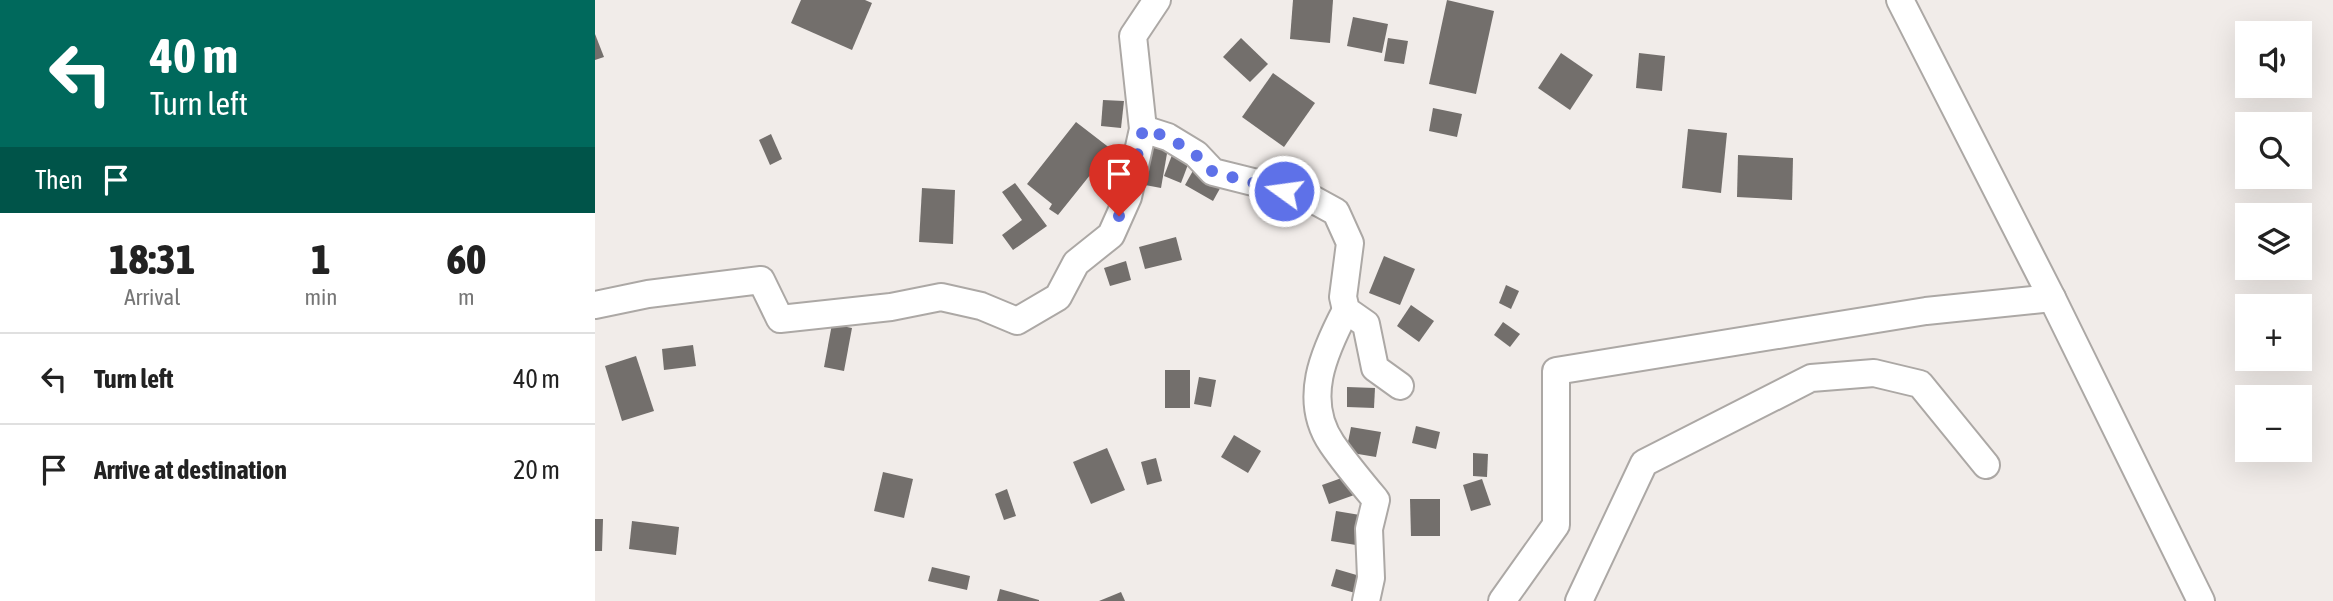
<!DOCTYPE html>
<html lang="en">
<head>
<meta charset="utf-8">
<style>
  body { margin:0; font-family:"Asap Condensed",sans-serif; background:#f6f6f6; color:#222; height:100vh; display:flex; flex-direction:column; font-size:26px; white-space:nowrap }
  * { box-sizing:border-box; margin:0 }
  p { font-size:23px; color:#767676 }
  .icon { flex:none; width:38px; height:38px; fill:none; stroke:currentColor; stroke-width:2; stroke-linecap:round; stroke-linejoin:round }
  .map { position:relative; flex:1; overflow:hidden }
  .panel { display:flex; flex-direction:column; background:#fff; width:595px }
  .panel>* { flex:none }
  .banner { background:#00695c; color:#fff; overflow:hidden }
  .controls { position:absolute; left:1640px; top:21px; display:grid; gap:14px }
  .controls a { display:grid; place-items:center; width:77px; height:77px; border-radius:0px; background:#fff; box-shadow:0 7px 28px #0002; font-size:35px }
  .pin { position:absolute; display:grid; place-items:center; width:60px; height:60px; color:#fff; margin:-72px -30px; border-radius:50% 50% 50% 0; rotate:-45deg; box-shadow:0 0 7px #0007 }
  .pin .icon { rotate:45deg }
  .me { position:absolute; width:77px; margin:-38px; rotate:284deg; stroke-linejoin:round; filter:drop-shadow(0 0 5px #0008) }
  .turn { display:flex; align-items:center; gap:24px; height:147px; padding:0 35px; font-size:32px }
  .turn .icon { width:91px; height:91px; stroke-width:2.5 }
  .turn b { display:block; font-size:49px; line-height:60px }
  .then { display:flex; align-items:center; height:66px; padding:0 35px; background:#0003; gap:14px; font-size:26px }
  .eta { display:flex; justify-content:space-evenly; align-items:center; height:119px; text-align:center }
  .eta b { font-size:42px; font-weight:800; line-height:49px }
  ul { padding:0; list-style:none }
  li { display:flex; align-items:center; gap:21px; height:91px; padding:0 35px; border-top:2px solid #e0e0e0 }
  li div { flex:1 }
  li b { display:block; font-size:26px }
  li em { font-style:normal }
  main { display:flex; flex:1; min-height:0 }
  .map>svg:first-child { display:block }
  .building { fill:#736f6c }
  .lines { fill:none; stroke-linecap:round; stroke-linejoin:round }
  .street-casing { stroke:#aca8a5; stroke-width:30 }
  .street { stroke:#fff; stroke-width:26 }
  .route { stroke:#5e71e8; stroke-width:12; stroke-dasharray:0 21.6 }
</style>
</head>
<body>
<main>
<section class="panel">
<div class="banner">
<div class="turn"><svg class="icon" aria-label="left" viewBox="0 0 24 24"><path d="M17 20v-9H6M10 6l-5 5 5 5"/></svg><div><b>40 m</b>Turn left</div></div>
<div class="then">Then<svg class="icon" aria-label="arrive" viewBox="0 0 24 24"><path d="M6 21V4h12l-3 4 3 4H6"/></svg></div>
</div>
<div class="eta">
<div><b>18:31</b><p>Arrival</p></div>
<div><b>1</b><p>min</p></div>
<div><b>60</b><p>m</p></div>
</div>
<ul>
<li><svg class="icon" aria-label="left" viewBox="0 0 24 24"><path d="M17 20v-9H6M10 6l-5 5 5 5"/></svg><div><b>Turn left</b></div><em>40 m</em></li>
<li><svg class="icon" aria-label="arrive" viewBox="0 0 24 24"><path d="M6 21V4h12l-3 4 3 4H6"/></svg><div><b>Arrive at destination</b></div><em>20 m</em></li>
</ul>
</section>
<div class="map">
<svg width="1738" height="601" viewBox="0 0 1738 601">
  <rect width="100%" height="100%" fill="#f1ece9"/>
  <g class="building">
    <polygon points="206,0 270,0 277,3 257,50 196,23"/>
    <polygon points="698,0 738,0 735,43 695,39"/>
    <polygon points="852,0 899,11 881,94 834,84"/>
    <polygon points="758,17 793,24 787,53 752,46"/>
    <polygon points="0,34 9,57 0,60"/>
    <polygon points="646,38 673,64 655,82 628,57"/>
    <polygon points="793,38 813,41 809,64 789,61"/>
    <polygon points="966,53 998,75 975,110 943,88"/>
    <polygon points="1044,53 1070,56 1067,91 1041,88"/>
    <polygon points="678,73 720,103 689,147 647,117"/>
    <polygon points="508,100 529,101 526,128 506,126"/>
    <polygon points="838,108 867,114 862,137 834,131"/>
    <polygon points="481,122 516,149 463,215 454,209 457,204 432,184"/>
    <polygon points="1093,129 1132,133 1126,193 1087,188"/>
    <polygon points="176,134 187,159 175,165 164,140"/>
    <polygon points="557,139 574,142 566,188 550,185"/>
    <polygon points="577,155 594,162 586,183 569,176"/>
    <polygon points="1143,155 1198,158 1197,200 1142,197"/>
    <polygon points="600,167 628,183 618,201 590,185"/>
    <polygon points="420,183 452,226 418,250 407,235 427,220 407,192"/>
    <polygon points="327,188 360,190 358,244 324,242"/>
    <polygon points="581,237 587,260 550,269 544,247"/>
    <polygon points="789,256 820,269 805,305 774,293"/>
    <polygon points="531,261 536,280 515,286 509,268"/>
    <polygon points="911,285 924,291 916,309 904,303"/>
    <polygon points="816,305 839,321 824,342 802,326"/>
    <polygon points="908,322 925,334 915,347 899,335"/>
    <polygon points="237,324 257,328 249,371 229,367"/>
    <polygon points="98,345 101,366 69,370 67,349"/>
    <polygon points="41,356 59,411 27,421 10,366"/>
    <rect x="570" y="370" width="25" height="38"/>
    <polygon points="604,377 621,380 616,407 599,404"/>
    <polygon points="752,387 780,388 779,408 752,407"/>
    <polygon points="821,426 845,432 841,449 817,443"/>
    <polygon points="756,427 786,432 781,457 751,452"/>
    <polygon points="639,435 666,451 653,473 626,457"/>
    <polygon points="512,448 530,490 496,504 478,462"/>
    <polygon points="878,453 893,454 892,477 878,476"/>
    <polygon points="561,458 567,481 552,485 546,462"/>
    <polygon points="288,472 318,479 309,518 279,511"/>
    <polygon points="755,475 762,494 734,504 727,485"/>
    <polygon points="887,479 896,505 876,511 868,485"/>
    <polygon points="412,489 421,516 409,520 400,494"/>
    <polygon points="815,499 845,499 845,536 816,536"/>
    <polygon points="741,511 765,515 761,545 736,541"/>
    <polygon points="0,519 8,519 7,551 0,551"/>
    <polygon points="37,521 84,527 81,555 34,549"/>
    <polygon points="337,567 375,576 372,590 333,581"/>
    <polygon points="741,569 765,576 760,593 736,586"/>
    <polygon points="405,589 444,600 444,601 402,601"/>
    <polygon points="526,592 530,601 504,601"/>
  </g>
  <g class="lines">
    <g class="street-casing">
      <g id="street">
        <polyline points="1305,0 1457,298 1606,601"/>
        <polyline points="548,129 573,137 601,154 618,172 710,195 741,212 755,243 748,297 751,310 771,324 780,368 805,386"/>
        <polyline points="0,305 53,294 166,280 185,319 296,307 346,297 386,306 422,321 463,297 481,263 516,235 533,197 548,129 538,36 562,0"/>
        <path d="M751 310C729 352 707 400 737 444 750 463 766 482 781 500L774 529 776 578 771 601"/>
        <polyline points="907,601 961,525 961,371 1331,311 1457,298"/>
        <polyline points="984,601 1049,463 1216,378 1279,373 1325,384 1391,465"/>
      </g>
    </g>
    <use href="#street" class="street"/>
  </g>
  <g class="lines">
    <polyline class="route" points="524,216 533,197 548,129 573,137 601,155 618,172 689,191"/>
  </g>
</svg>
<div class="controls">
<a><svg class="icon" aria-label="sound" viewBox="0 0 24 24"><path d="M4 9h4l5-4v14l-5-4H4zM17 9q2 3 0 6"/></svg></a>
<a><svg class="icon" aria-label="search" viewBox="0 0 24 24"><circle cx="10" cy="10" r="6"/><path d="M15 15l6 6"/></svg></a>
<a><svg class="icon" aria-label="layers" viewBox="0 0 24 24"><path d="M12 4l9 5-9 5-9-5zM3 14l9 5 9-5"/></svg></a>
<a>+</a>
<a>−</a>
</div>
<div class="pin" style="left:524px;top:216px;background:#d93025"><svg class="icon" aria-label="arrive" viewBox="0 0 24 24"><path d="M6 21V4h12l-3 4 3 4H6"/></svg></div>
<svg class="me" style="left:689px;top:191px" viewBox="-20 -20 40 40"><circle r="17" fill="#5e71e8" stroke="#fff" stroke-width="3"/><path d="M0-11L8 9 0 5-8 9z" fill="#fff"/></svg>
</div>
</main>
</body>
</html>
